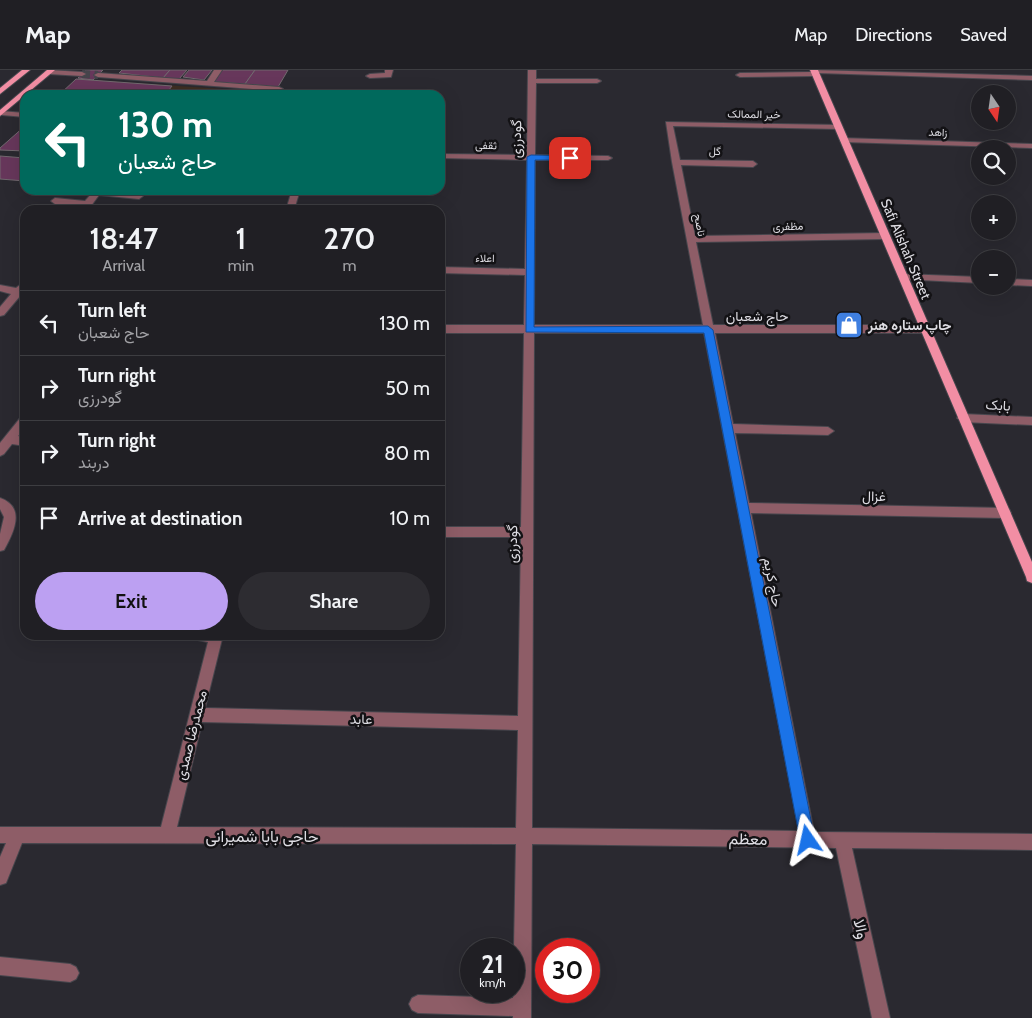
<!DOCTYPE html>
<html lang="en">
<head>
<meta charset="utf-8">
<style>
  body { margin:0; font-family:Cabin,Vazirmatn,sans-serif; background:#2d2c31; color:#f1f3f6; height:100vh; display:flex; flex-direction:column; font-size:19px; white-space:nowrap }
  * { box-sizing:border-box; margin:0 }
  p { font-size:16px; color:#a2a2a6 }
  .icon { flex:none; width:28px; height:28px; fill:none; stroke:currentColor; stroke-width:2; stroke-linecap:round; stroke-linejoin:round }
  .map { position:relative; flex:1; overflow:hidden }
  .details { position:absolute; left:20px; top:135px; width:425px; height:435px; display:flex; flex-direction:column; background:#201f24; border-radius:15px; box-shadow:0 5px 20px #0002,0 0 0 1px #3d3d41 }
  .details>* { flex:none }
  .banner { position:absolute; left:20px; top:20px; width:425px; height:105px; border-radius:15px; box-shadow:0 5px 20px #0002,0 0 0 1px #3d3d41; background:#00695c; color:#fff; overflow:hidden }
  .needle { width:32px; rotate:167deg }
  .buttons { position:absolute; left:971px; top:15px; display:grid; gap:10px }
  .buttons a { display:grid; place-items:center; width:45px; height:45px; border-radius:50%; background:#201f24; box-shadow:0 5px 20px #0002,0 0 0 1px #3d3d41; font-size:25px }
  .speed { position:absolute; left:460px; top:868px; display:flex; gap:10px; font-size:25px; font-weight:700; text-align:center }
  .speed>* { display:grid; place-content:center; width:65px; height:65px; border-radius:50%; background:#201f24; box-shadow:0 5px 20px #0002,0 0 0 1px #3d3d41; line-height:1 }
  .speed small { font-size:12px; font-weight:400 }
  .speed .limit { border:8px solid #d22; background:#fff; color:#111 }
  .pin { position:absolute; display:grid; place-items:center; width:42px; height:42px; color:#fff; margin:-21px; border-radius:10px; box-shadow:0 2px 8px #0006 }
  .me { position:absolute; width:55px; margin:-28px; rotate:349deg; stroke-linejoin:round; filter:drop-shadow(0 0 4px #0008) }
  .turn { display:flex; align-items:center; gap:18px; height:105px; padding:0 15px; font-size:22px }
  .turn .icon { width:65px; height:65px; stroke-width:2.5 }
  .turn b { display:block; font-size:35px; line-height:42px }
  .eta { display:flex; justify-content:space-evenly; align-items:center; height:85px; text-align:center }
  .eta b { font-size:30px; font-weight:600; line-height:35px }
  .button { display:flex; gap:10px; margin-top:auto; padding:10px 15px }
  .button a { flex:1; height:58px; border-radius:30px; background:#bca0f2; color:#111; font-size:20px; font-weight:600; line-height:58px; text-align:center }
  .button a+a { background:#2d2c31; color:#f1f3f6 }
  ul { padding:0; list-style:none }
  li { display:flex; align-items:center; gap:15px; height:65px; padding:0 15px; border-top:1px solid #3d3d41 }
  li div { flex:1 }
  li b { display:block; font-size:19px }
  li em { font-style:normal }
  header { display:flex; align-items:center; gap:30px; box-sizing:border-box; height:70px; padding:0 25px; background:#201f24; border-bottom:1px solid #3d3d41 }
  header strong { font-size:24px }
  nav { display:flex; gap:28px; margin-inline-start:auto; font-size:18px }
  .map>svg:first-child { display:block }
  .medical { fill:#3d2e22 }
  .building { fill:#67375b; stroke:#72696f }
  .lines { fill:none; stroke-linecap:round; stroke-linejoin:round }
  .minor-tunnel { stroke:#45444b; stroke-width:8; stroke-dasharray:8 4.5; stroke-linecap:butt }
  .minor-casing { stroke:#47464d; stroke-width:2 }
  .major-casing { stroke:#47464d; stroke-width:2 }
  .minor { fill:#8e5d67; fill-rule:evenodd }
  .major { fill:#f28ea4; fill-rule:evenodd }
  .route { fill:#1a73e8; stroke:#114b97 }
  .labels { text-anchor:middle; dominant-baseline:central; stroke-width:5; stroke-linejoin:round; paint-order:stroke }
  .far-street-label { font-size:11px; fill:#dedde3; stroke:#131215 }
  .street-label { font-size:14px; fill:#dedde3; stroke:#131215 }
  .poi-label { font-size:14px; font-weight:bold; fill:#dedde3; stroke:#131215; text-anchor:start }
  .near-street-label { font-size:16px; fill:#dedde3; stroke:#131215 }
</style>
</head>
<body>
<header>
<strong>Map</strong>
<nav><a>Map</a><a>Directions</a><a>Saved</a></nav>
</header>
<div class="map">
<svg width="1032" height="948" viewBox="0 0 1032 948">
  <rect width="100%" height="100%" fill="#2a2930"/>
  <polygon class="medical" points="76,9 281,23 280,25 59,25"/>
  <g class="building">
    <polygon points="86,0 103,0 93,10 78,8"/>
    <polygon points="122,0 170,0 163,8 119,3"/>
    <polygon points="170,0 187,0 179,9 163,8"/>
    <polygon points="189,0 212,0 204,10 183,7"/>
    <polygon points="221,0 255,0 245,14 213,12"/>
    <polygon points="255,0 288,0 278,17 245,14"/>
    <polygon points="76,9 172,16 165,25 59,25"/>
    <polygon points="25,56 25,81 0,80 0,78"/>
    <polygon points="0,86 25,88 25,111 0,109"/>
  </g>
  <g class="lines">
    <polyline class="minor-tunnel" points="82,4 98,5"/>
    <g class="minor-casing">
      <g id="minor">
        <polygon points="48,0 82,2 86,4 82,6 49,4 45,2"/>
        <polygon points="214,0 222,0 214,12 279,17 283,19 279,21 98,7 94,5 98,3 207,11"/>
        <polygon points="385,0 393,0 391,7 370,8 366,6 370,4 385,3"/>
        <path d="M528 0H536V9H597L601 11 597 13H536L535 85 608 86 612 88 608 90H535L534 255H703L672 92 666 52 841 55V59H838L673 56 680 90 753 91 757 94 753 97 681 95 695 166 885 163 890 166 885 169 696 172 713 255H925L930 259 925 263H715L733 354 828 357 834 361 828 365 735 363 749 433 1005 438 1009 439 1011 443 1009 447 1005 448 751 443 814 762 1032 764V780L852 778 890 948H872L836 778 532 774 531 948H513V946L418 943 412 940 409 934 412 928 418 925 513 928 516 774 22 773 6 813 0 815V787L6 773H0V757H161L208 572 193 569 191 565H223L205 638 518 646 521 467H440V457H521L524 263H440V255H524L525 205 440 203V197L525 199 527 90 440 88V84L527 85ZM534 263H704L799 761 532 758ZM202 652 518 660 516 758 177 757Z"/>
        <polygon points="811,0 1032,6 1032,10 818,3 815,6 740,7 736,5 740,3 811,2"/>
        <polygon points="0,41 25,43 25,47 2,45 0,45"/>
        <polygon points="841,68 1032,74 1032,78 844,72 840,70"/>
        <polygon points="95,120 139,123 143,126 139,129 99,125 88,140 79,140 81,136 55,134 51,131 55,128 85,131"/>
        <polygon points="292,120 300,120 294,140 286,140"/>
        <polygon points="254,136 274,137 278,140 250,140 251,137"/>
        <polygon points="903,204 980,207 980,213 900,209 900,205"/>
        <polygon points="1008,209 1032,210 1032,216 1008,215"/>
        <polygon points="25,211 25,227 20,226 4,245 0,246 0,237 11,224 0,221 0,215 16,218"/>
        <polygon points="963,344 1032,347 1032,355 963,352 957,348"/>
        <polygon points="25,346 25,358 18,366 25,368 25,376 12,374 4,384 0,386 0,373 21,347"/>
        <path d="M0 428C26 437 14 462 4 480L0 481V464L4 447 0 439Z"/>
        <polygon points="0,887 70,894 76,897 79,903 76,909 70,912 0,905"/>
      </g>
    </g>
    <g class="major-casing">
      <g id="major">
        <polygon points="22,0 30,0 0,24 0,18"/>
        <polygon points="47,0 55,0 0,46 0,40"/>
        <polygon points="810,0 818,0 1032,492 1032,513 1027,511 1026,507"/>
      </g>
    </g>
    <use href="#minor" class="minor"/>
    <use href="#major" class="major"/>
  </g>
  <polygon class="route" points="531,85 570,86 574,88 570,90 535,90 534,257 708,256 713,260 815,770 813,775 808,777 803,775 800,770 704,263 526,262 527,87"/>
  <defs>
    <g id="shop-square" transform="scale(1.4375)"><rect x="-9" y="-9" width="18" height="18" rx="4" fill="#3f7fe0" stroke="#131215"/><path d="M-5-2.5h2.3a2.7 3.5 0 0 1 5.4 0H5L5.5 6h-11ZM-1.5-2.5h3a1.5 2.3 0 0 0-3 0Z" fill="#fff"/></g>
  </defs>
  <g fill-rule="evenodd">
    <use href="#shop-square" x="849" y="255"/>
  </g>
  <g class="labels">
    <g class="far-street-label">
      <text transform="translate(754 44) rotate(1)">خیر الممالک</text>
      <text transform="translate(938 62) rotate(2)">زاهد</text>
      <text transform="translate(486 75) rotate(1)">ثقفی</text>
      <text transform="translate(715 81) rotate(2)">گل</text>
      <text transform="translate(700 155) rotate(79)">ناصح</text>
      <text transform="translate(788 156) rotate(-1)">مظفری</text>
      <text transform="translate(485 188) rotate(1)">اعلاء</text>
    </g>
    <g class="street-label">
      <text transform="translate(516 69) rotate(-89)">گودرزی</text>
      <text transform="translate(906 179) rotate(67)">Safi Alishah Street</text>
      <text x="757" y="246">حاج شعبان</text>
      <text transform="translate(998 335) rotate(3)">بابک</text>
      <text transform="translate(874 426) rotate(1)">غزال</text>
      <text transform="translate(512 474) rotate(-89)">گودرزی</text>
      <text transform="translate(773 512) rotate(79)">حاج کریم</text>
      <text transform="translate(361 649) rotate(1)">عابد</text>
      <text transform="translate(191 665) rotate(-76)">محمدرضا صمدی</text>
    </g>
    <g class="poi-label">
      <text x="868" y="255">چاپ ستاره هنر</text>
    </g>
    <g class="near-street-label">
      <text x="262" y="766">حاجی بابا شمیرانی</text>
      <text transform="translate(748 769) rotate(1)">معظم</text>
      <text transform="translate(861 859) rotate(78)">والا</text>
    </g>
  </g>
</svg>
<div class="buttons">
<a><svg class="needle" viewBox="-14 -14 28 28"><path d="M0-13l5 13h-10z" fill="#e53935"/><path d="M0 13l5-13h-10z" fill="#a2a2a6"/></svg></a>
<a><svg class="icon" aria-label="search" viewBox="0 0 24 24"><circle cx="10" cy="10" r="6"/><path d="M15 15l6 6"/></svg></a>
<a>+</a>
<a>−</a>
</div>
<div class="speed"><div>21<small>km/h</small></div><div class="limit">30</div></div>
<div class="pin" style="left:570px;top:88px;background:#d93025"><svg class="icon" aria-label="arrive" viewBox="0 0 24 24"><path d="M6 21V4h12l-3 4 3 4H6"/></svg></div>
<svg class="me" style="left:808px;top:770px" viewBox="-20 -20 40 40"><path d="M0-17L14 15 0 8-14 15z" fill="#1a73e8" stroke="#fff" stroke-width="4"/></svg>
<div class="banner">
<div class="turn"><svg class="icon" aria-label="left" viewBox="0 0 24 24"><path d="M17 20v-9H6M10 6l-5 5 5 5"/></svg><div><b>130 m</b>حاج شعبان</div></div>
</div>
<section class="details">
<div class="eta">
<div><b>18:47</b><p>Arrival</p></div>
<div><b>1</b><p>min</p></div>
<div><b>270</b><p>m</p></div>
</div>
<ul>
<li><svg class="icon" aria-label="left" viewBox="0 0 24 24"><path d="M17 20v-9H6M10 6l-5 5 5 5"/></svg><div><b>Turn left</b><p>حاج شعبان</p></div><em>130 m</em></li>
<li><svg class="icon" aria-label="right" viewBox="0 0 24 24"><path d="M7 20v-9h11M14 6l5 5-5 5"/></svg><div><b>Turn right</b><p>گودرزی</p></div><em>50 m</em></li>
<li><svg class="icon" aria-label="right" viewBox="0 0 24 24"><path d="M7 20v-9h11M14 6l5 5-5 5"/></svg><div><b>Turn right</b><p>دربند</p></div><em>80 m</em></li>
<li><svg class="icon" aria-label="arrive" viewBox="0 0 24 24"><path d="M6 21V4h12l-3 4 3 4H6"/></svg><div><b>Arrive at destination</b></div><em>10 m</em></li>
</ul>
<div class="button"><a>Exit</a><a>Share</a></div>
</section>
</div>
</body>
</html>
